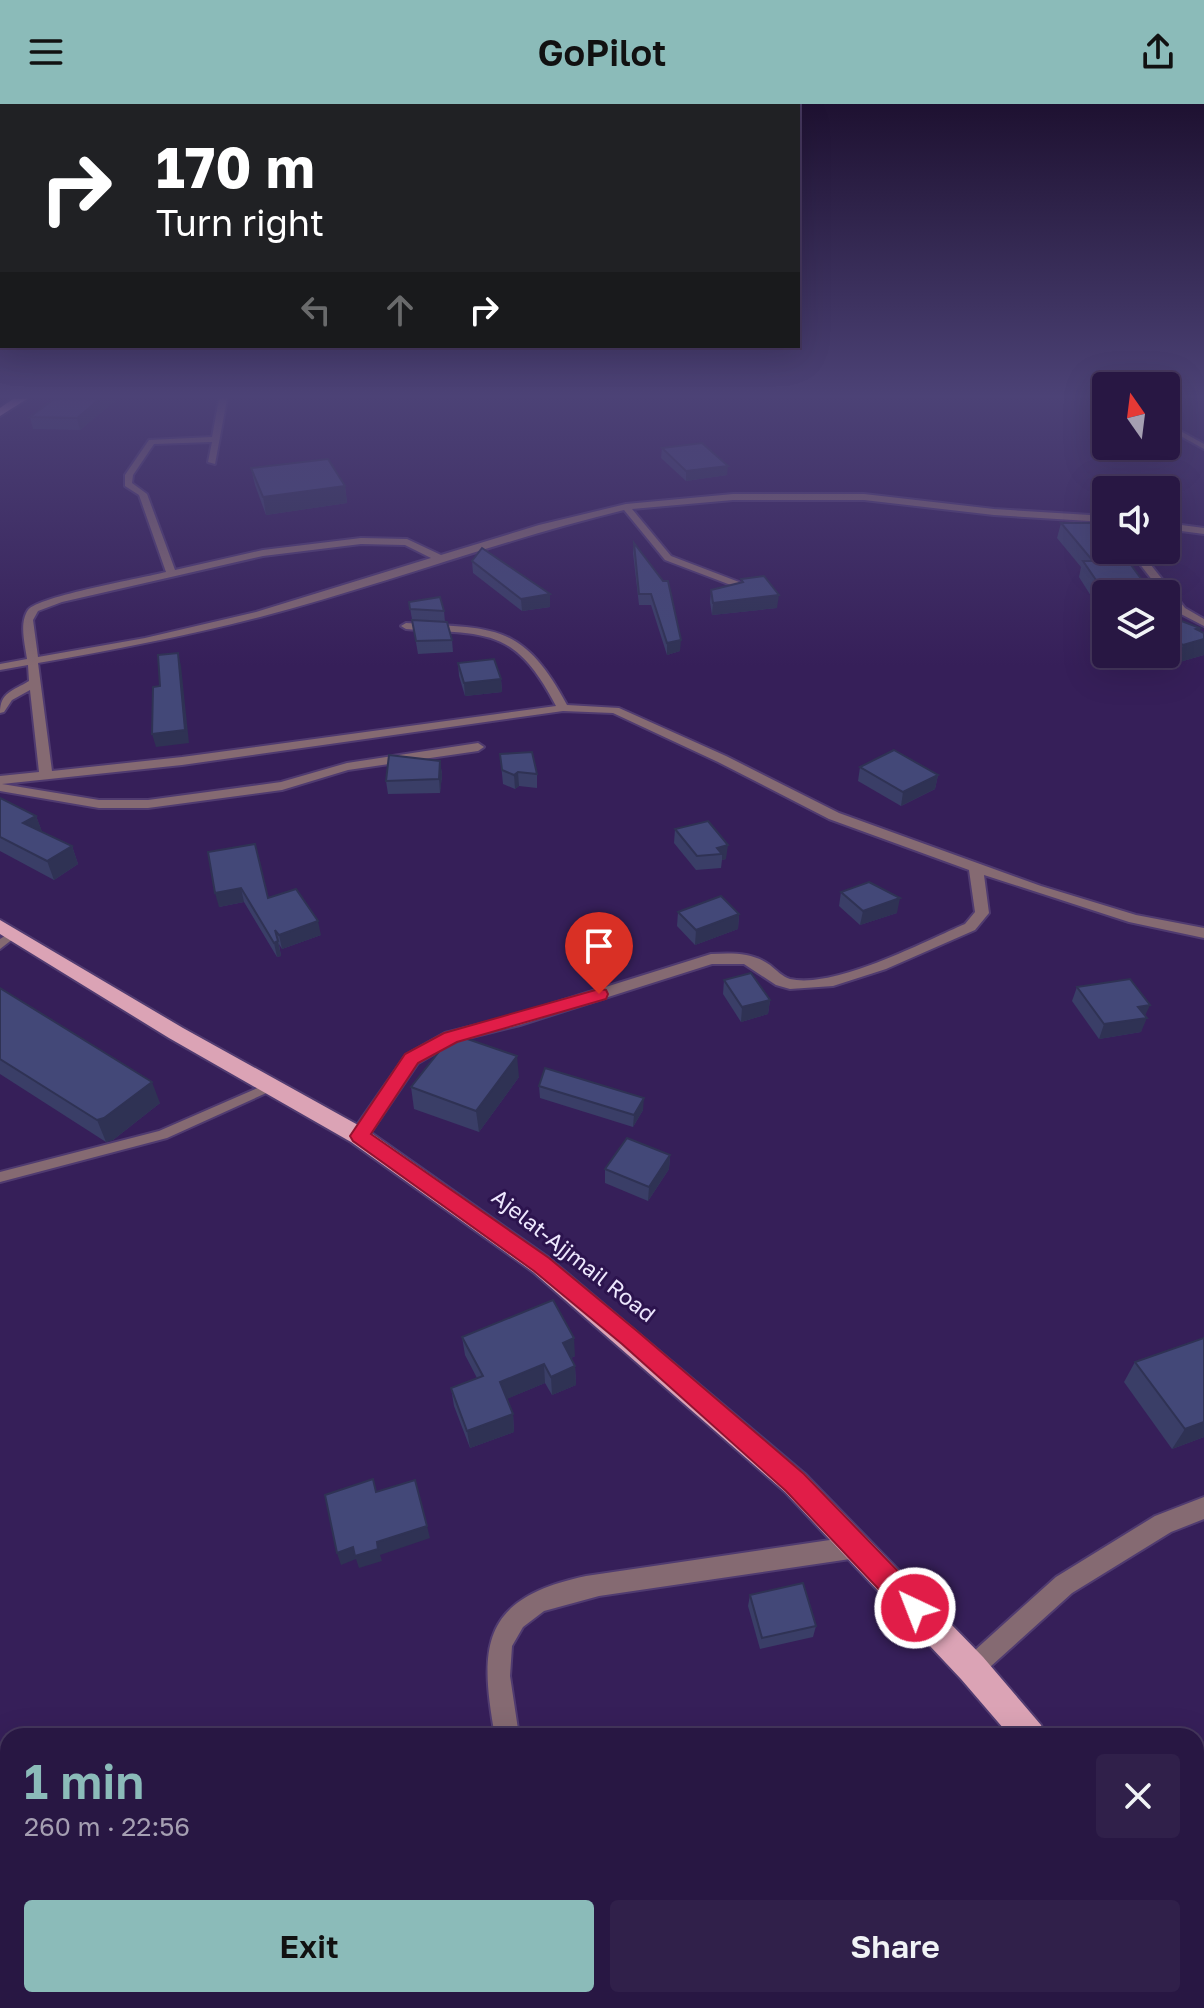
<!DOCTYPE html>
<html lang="en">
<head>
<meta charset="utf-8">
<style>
  body { margin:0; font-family:"Golos Text",sans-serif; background:#30204a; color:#f1f3f6; height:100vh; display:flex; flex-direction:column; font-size:30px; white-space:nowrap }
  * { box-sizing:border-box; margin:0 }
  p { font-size:26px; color:#a59fb2 }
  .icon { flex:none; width:44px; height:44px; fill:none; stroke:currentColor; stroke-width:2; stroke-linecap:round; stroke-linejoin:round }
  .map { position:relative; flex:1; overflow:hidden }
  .details { position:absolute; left:0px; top:1624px; width:1204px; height:280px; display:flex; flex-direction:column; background:#281743; border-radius:24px 24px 0 0; box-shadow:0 8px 32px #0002,0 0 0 2px #44365c }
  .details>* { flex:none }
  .banner { position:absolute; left:0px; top:0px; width:800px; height:244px; box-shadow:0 8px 32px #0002,0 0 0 2px #44365c; background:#202124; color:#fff; overflow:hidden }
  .needle { width:52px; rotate:346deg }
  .tools { position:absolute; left:1092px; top:268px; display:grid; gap:16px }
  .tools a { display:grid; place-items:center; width:88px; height:88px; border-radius:8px; background:#281743; box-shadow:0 8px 32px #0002,0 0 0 2px #44365c; font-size:40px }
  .pin { position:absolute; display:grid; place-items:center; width:68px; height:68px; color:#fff; margin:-82px -34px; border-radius:50% 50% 50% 0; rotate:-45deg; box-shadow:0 0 8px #0007 }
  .pin .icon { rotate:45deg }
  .me { position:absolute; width:88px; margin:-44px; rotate:317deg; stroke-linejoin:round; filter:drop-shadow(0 0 6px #0008) }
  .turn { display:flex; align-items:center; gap:28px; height:168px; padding:0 24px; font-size:36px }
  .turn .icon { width:104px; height:104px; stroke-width:2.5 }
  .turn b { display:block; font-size:56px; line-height:68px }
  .lanes { display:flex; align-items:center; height:76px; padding:0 24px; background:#0003; justify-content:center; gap:40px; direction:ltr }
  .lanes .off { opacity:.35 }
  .round { display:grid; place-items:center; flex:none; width:84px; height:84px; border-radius:8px; background:#30204a }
  .summary { display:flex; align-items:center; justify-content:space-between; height:136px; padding:0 24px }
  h1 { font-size:48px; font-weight:600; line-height:60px; color:#8bbbb9 }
  .action { display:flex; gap:16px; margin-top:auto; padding:16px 24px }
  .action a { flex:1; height:92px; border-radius:8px; background:#8bbbb9; color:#111; font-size:32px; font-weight:600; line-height:92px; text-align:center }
  .action a+a { background:#30204a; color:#f1f3f6 }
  header { display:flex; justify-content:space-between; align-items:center; height:104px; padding:0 24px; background:#8bbbb9; color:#111; font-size:36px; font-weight:600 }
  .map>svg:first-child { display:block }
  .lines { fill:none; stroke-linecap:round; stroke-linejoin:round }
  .lane-casing { stroke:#503b70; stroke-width:4 }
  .street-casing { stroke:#503b70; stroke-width:4 }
  .primary-casing { stroke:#503b70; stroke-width:4 }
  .highway-casing { stroke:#503b70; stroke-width:4 }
  .lane { fill:#856a72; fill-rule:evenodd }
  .street { fill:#856a72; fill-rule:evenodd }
  .primary { fill:#dba3b5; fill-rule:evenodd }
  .highway { fill:#fdbacf; fill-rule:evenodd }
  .wall { fill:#3a3e67 }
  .shaded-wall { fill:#2f3254 }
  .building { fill:#434878; stroke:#2f3254; stroke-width:2 }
  .route { fill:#e11d48; stroke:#92132f; stroke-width:2 }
  .labels { text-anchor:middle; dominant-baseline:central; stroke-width:6; stroke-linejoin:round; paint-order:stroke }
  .street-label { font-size:22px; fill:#ede7fd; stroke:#2c144e }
</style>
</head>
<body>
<header><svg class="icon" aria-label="menu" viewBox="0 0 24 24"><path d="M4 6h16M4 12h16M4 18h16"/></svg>GoPilot<svg class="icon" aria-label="share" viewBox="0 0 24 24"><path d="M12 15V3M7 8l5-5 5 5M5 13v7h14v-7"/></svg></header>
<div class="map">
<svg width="1204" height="1904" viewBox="0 0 1204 1904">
  <rect width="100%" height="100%" fill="#361f59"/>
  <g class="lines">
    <g class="lane-casing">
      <g id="lane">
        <polygon points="14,826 19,829 18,831 0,845 0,835"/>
        <polygon points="269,979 273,980 275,983 273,986 167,1034 0,1078 0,1068 159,1027"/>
      </g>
    </g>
    <g class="street-casing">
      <g id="street">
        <path d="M219 295H227L215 360 208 358 212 338 154 340 133 371 132 379 147 390 175 466 263 446 361 434 407 435 441 451 539 421 626 400 733 390H864L994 405 1106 412V418L994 411 864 396H733L632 405 671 452 739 478V482L736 483 665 456 624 406C501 436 382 481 260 513 187 532 113 546 38 559L52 667 182 653 556 602C514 522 487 531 406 525L401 522 406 519C493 525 522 517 567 601L619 604 726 652 839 709 1041 782 1136 811 1204 824V834L1129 818 984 771 989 809 975 826 886 865 833 882 790 885 776 881 744 860H712L520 921 456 937 418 959 365 1037H353L350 1032 353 1027 406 951 445 929 513 912 711 850C732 849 752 848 770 861 776 866 783 873 790 875 835 885 923 838 965 820L975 808 969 766 829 715 718 658 613 609 563 607 182 661 2 680 99 696H148L281 678 347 659 478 639 484 643 478 647 348 666 282 686 148 704H99L0 687V672L39 668 30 586 12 596 4 608 0 609C0 588 13 587 29 577L28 561 0 566V560L27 555C25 540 19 519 28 506 39 492 143 474 166 468L139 391 125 382V371L149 336 212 333ZM361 440 405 441 431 454 256 508 145 534 38 553 33 516 38 507 62 498 263 452Z"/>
        <polygon points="1166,319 1204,340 1204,345 1166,324"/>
        <polygon points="1166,419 1204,424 1204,430 1166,425"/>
        <polygon points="1129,446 1139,446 1185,504 1204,515 1204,522 1177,508 1166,490 1163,490"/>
        <polygon points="1204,1393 1204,1415 1171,1428 1072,1489 980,1572 972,1576 964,1572 960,1564 964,1556 1056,1473 1155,1412"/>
        <path d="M857 1432 865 1435 868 1443 865 1451 857 1454 599 1492 544 1507 523 1523 512 1542 510 1572 519 1632H495C478 1539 483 1494 586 1472Z"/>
        <polygon points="533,1896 561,1896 563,1904 535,1904"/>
      </g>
    </g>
    <g class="primary-casing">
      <g id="primary">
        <polygon points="0,816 183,924 367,1026 549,1154 805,1370 983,1553 1041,1621 1045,1632 1010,1632 961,1575 785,1388 533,1168 351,1038 169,934 0,830"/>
        <polygon points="1196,1805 1204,1808 1204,1848 1196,1845"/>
      </g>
    </g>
    <g class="highway-casing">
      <polygon id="highway" points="13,295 27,295 0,312 0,304"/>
    </g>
    <use href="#lane" class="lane"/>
    <use href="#street" class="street"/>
    <use href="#primary" class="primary"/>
    <use href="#highway" class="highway"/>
  </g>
  <g class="wall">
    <polygon points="117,295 80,326 33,325 30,313"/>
    <polygon points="662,344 727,371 686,377 661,354"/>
    <polygon points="251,364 345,382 347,399 266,411 255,381"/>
    <polygon points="1061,419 1106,446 1128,446 1125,453 1142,476 1137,490 1106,490 1106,492 1091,492 1079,473 1081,463 1057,434"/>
    <polygon points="634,439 663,477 680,547 667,551 651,501 639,501 633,449"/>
    <polygon points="472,457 550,490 550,503 522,507 473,469"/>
    <polygon points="741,475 777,504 712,511 710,498 711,486 741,479"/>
    <polygon points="409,498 444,507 445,518 452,536 453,548 418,550"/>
    <polygon points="1166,514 1200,524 1199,527 1204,529 1204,551 1176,559 1162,551 1150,554 1144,550 1166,550"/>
    <polygon points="458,559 501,575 502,588 465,592 459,572"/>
    <polygon points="500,650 537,670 537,684 519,682 515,685 503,680"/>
    <polygon points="440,657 442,671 440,689 388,690 386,677"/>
    <polygon points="860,663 938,671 935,685 901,702 858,677"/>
    <polygon points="0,694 36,712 42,728 72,742 78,760 54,776 0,747"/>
    <polygon points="708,717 726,755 722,756 721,764 696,766 674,739 675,725"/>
    <polygon points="255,740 268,794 321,831 282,845 279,840 281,852 277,853 244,798 219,803"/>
    <polygon points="841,788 897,809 860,821 839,802"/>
    <polygon points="678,808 739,810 738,825 695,841 677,822"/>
    <polygon points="724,876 770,896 768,910 741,918 723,890"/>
    <polygon points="1077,883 1145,912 1141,928 1099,935 1072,897"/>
    <polygon points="0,884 160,999 113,1036 106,1038 0,970"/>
    <polygon points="519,973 479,1028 414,1005 411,983"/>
    <polygon points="539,982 643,1006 633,1023 540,994"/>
    <polygon points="670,1051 669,1065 648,1097 605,1079 605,1065"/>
    <polygon points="462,1233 575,1252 571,1254 575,1262 576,1281 552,1291 545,1279 506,1295 513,1310 514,1328 470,1344 454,1302 451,1284 477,1274 465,1251"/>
    <polygon points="1204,1234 1204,1333 1172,1345 1124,1278 1135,1258"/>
    <polygon points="750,1491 816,1522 813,1533 760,1545 748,1502"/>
  </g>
  <g class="shaded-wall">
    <polygon points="100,295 117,295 80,326 77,314"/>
    <polygon points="728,362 727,371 686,377 686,367"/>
    <polygon points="345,382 347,399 266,411 263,393"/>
    <polygon points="550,490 550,503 522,507 521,495"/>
    <polygon points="779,491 777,504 712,511 713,499"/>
    <polygon points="1200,524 1195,538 1204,535 1204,551 1176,559 1183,541 1196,525"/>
    <polygon points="681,536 680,547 667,551 667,539"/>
    <polygon points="178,549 181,562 189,639 156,643 152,630"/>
    <polygon points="1151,550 1162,550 1150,554"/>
    <polygon points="501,575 502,588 465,592 464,579"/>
    <polygon points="440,657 442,671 440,689 439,675"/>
    <polygon points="518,668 519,682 515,685 514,671"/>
    <polygon points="938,671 935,685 901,702 903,688"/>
    <polygon points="36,712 43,730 23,719"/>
    <polygon points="728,741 726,755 722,756 722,750 717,744"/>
    <polygon points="72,742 78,760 54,776 47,757"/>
    <polygon points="241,784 244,798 219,803 215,789"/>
    <polygon points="900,794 897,809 860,821 863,807"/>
    <polygon points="739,810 738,825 695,841 696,826"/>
    <polygon points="318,817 321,831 282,845 279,831"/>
    <polygon points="278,837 281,852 277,853 274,839"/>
    <polygon points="770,896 768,910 741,918 742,903"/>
    <polygon points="1150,901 1144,914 1147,914 1141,928 1099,935 1104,920 1138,903"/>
    <polygon points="517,952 519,973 479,1028 476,1007"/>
    <polygon points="152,978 160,999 113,1036 106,1038 97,1016"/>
    <polygon points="644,994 643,1006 633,1023 634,1011"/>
    <polygon points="670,1051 669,1065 648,1097 649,1083"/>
    <polygon points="574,1234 575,1252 563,1257 563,1239"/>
    <polygon points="544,1260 545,1279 502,1297 500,1278"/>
    <polygon points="575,1262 576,1281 552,1291 551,1273"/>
    <polygon points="513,1310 514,1328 470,1344 467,1327"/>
    <polygon points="1204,1318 1204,1333 1172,1345 1185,1325"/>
    <polygon points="427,1422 430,1434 380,1451 382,1457 359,1464 356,1455 341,1461 337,1449 353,1443 377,1438"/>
  </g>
  <g class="building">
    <polygon points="54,295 100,295 77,314 30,313"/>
    <polygon points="702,339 728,362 686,367 662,344"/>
    <polygon points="328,355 345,382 263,393 251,364"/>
    <polygon points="1061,419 1106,419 1106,446 1120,446 1142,476 1096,476 1083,457 1093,457"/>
    <polygon points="634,439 663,477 668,477 681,536 667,539 651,490 639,490"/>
    <polygon points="482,444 550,490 521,495 472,457"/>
    <polygon points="764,472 779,491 713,499 711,486 743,478 741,475"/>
    <polygon points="440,493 444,507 410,505 409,498"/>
    <polygon points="1166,514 1179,516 1200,524 1196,525 1204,529 1204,535 1183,541 1168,533 1166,533"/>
    <polygon points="412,516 447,518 452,536 416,537"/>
    <polygon points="178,549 185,626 152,630 153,583 160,582 158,551"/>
    <polygon points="494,555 501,575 464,579 458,559"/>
    <polygon points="894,646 938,671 903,688 860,663"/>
    <polygon points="532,648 537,670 518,668 514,671 502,666 500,650"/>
    <polygon points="389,651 440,657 439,675 386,677"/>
    <polygon points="0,694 36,712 23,719 72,742 47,757 0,733"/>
    <polygon points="708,717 728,741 717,744 722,750 697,752 675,725"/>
    <polygon points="255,740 268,794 296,785 318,817 279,831 275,826 278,837 274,839 241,784 215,789 208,748"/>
    <polygon points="869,778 900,794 863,807 841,788"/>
    <polygon points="721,792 739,810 696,826 678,808"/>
    <polygon points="751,869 770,896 742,903 724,876"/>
    <polygon points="1130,875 1150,901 1138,903 1147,914 1104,920 1077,883"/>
    <polygon points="0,884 152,978 104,1014 97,1016 0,955"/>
    <polygon points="453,930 517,952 476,1007 411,983"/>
    <polygon points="545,964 644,994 634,1011 539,982"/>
    <polygon points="627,1034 670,1051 649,1083 605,1065"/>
    <polygon points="553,1196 574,1234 563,1239 575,1262 551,1273 544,1260 500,1278 513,1310 467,1327 451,1284 483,1272 462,1233"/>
    <polygon points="1204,1234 1204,1318 1185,1325 1135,1258"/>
    <polygon points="373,1375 376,1388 415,1376 427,1422 377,1438 378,1445 355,1452 353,1443 337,1449 325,1391"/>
    <polygon points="803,1479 816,1522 762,1534 750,1491"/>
    <polygon points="600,1896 696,1896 698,1904 601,1904"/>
  </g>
  <linearGradient id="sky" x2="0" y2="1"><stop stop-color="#1e1131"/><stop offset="0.52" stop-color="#4c4276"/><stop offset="1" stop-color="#4c4276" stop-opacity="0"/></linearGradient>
  <rect width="1204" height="562" fill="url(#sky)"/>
  <polygon class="route" points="599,885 606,886 608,890 606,895 457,938 418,959 371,1030 549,1154 637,1227 804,1370 924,1494 928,1504 924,1513 915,1517 905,1513 786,1387 622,1240 534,1167 353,1037 350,1032 405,950 444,929"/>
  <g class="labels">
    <g class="street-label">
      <text transform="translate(574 1151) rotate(38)">Ajelat-Ajjmail Road</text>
    </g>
  </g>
</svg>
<div class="tools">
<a><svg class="needle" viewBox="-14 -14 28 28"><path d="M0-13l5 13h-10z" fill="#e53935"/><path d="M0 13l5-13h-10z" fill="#a59fb2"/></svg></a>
<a><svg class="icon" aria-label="sound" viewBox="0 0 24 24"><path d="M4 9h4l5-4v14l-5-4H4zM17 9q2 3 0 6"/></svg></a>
<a><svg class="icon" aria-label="layers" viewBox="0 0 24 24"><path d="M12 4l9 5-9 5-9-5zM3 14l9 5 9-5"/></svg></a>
</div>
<div class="pin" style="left:599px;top:890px;background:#d93025"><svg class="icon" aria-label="arrive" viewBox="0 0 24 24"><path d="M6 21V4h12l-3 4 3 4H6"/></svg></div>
<svg class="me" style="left:915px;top:1504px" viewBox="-20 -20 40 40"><circle r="17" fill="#e11d48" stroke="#fff" stroke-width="3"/><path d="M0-11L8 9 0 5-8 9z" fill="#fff"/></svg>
<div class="banner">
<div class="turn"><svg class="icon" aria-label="right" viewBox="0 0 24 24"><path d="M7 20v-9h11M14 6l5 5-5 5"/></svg><div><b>170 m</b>Turn right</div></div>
<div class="lanes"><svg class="icon off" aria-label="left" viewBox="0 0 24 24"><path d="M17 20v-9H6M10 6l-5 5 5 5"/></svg><svg class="icon off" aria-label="ahead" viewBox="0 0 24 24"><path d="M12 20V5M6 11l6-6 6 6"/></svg><svg class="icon" aria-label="right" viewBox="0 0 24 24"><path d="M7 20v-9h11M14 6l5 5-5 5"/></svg></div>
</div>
<section class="details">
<div class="summary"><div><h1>1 min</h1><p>260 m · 22:56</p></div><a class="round"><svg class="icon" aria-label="close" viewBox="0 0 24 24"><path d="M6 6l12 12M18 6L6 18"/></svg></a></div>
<div class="action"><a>Exit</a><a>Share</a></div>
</section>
</div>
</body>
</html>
